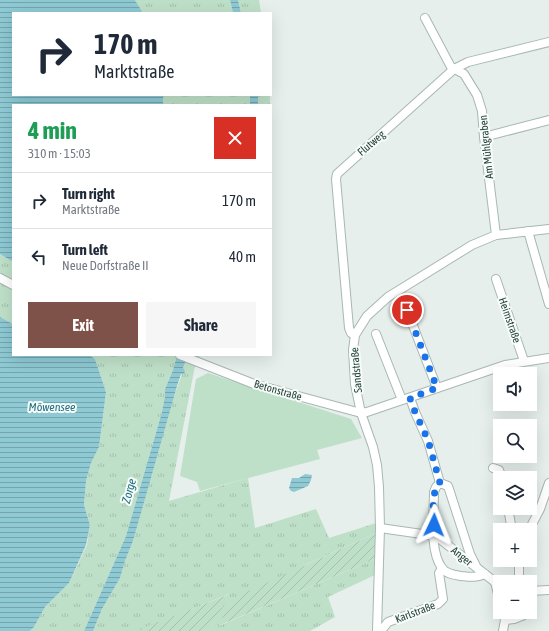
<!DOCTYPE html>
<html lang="en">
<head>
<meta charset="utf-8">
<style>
  body { margin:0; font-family:"Asap Condensed",sans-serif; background:#f6f6f7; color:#1f2937; height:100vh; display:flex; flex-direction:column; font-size:15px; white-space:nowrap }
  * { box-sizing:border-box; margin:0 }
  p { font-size:13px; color:#747a83 }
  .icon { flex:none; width:22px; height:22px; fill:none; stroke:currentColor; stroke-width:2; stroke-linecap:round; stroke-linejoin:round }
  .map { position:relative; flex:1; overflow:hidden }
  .side { position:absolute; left:12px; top:104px; width:260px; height:252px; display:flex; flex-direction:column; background:#fff; border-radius:0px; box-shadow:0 4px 16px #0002 }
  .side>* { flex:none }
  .banner { position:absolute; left:12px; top:12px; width:260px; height:84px; border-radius:0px; box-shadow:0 4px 16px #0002; background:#fff; color:#1f2937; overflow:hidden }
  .fabs { position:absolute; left:493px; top:367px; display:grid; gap:8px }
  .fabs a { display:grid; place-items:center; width:44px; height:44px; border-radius:0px; background:#fff; box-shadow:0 4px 16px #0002; font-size:20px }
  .pin { position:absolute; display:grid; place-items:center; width:34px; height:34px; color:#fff; margin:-17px; border:2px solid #fff; border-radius:50%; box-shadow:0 1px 4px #0007 }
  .me { position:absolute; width:44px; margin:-22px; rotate:2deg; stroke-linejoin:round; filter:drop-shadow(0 0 3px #0008) }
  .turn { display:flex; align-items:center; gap:14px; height:84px; padding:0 16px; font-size:18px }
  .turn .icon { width:52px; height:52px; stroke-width:2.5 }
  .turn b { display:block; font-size:28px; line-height:34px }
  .round { display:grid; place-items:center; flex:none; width:42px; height:42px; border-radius:0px; background:#f6f6f7 }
  .summary { display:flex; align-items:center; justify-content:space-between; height:68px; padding:0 16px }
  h1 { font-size:24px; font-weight:700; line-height:30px; color:#1e9e55 }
  .primary-button { display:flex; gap:8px; margin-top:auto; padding:8px 16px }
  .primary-button a { flex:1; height:46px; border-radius:0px; background:#7f5249; color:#fff; font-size:16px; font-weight:700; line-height:46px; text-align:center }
  .primary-button a+a { background:#f6f6f7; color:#1f2937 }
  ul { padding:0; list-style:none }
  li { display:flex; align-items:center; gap:12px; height:56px; padding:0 16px; border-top:1px solid #e0e1e3 }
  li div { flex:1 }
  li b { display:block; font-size:15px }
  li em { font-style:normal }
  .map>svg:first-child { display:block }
  .grass { fill:url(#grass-tufts) }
  .garden { fill:url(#garden-furrows) }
  .pitch { fill:#bfe0c8 }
  .water { fill:url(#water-rules) }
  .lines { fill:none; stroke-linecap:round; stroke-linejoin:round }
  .minor-casing { stroke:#a8b8b2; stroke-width:10 }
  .minor { stroke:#fff; stroke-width:8 }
  .route { stroke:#1a73e8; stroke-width:7; stroke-dasharray:0 12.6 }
  .labels { text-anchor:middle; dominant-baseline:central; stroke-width:4; stroke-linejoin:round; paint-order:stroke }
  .street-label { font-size:11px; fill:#24423a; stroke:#f7fbf9 }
  .water-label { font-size:12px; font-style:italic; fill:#1c6f80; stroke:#f7fbf9 }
</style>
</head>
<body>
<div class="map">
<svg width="549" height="631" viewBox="0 0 549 631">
  <defs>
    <pattern id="grass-tufts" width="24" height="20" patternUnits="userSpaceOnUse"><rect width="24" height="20" fill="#bfe0c8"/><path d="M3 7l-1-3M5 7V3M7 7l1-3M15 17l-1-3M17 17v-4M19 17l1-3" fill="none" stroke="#a4c1ad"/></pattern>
    <pattern id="garden-furrows" width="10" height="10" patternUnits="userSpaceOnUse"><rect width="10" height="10" fill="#bfe0c8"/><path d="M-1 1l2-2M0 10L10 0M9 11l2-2" fill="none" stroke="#a4c1ad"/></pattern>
    <pattern id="water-rules" width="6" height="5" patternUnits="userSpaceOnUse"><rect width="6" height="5" fill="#8ec9d4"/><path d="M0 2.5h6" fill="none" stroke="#74a5ad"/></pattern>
  </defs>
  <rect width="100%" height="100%" fill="#e6efeb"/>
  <g class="grass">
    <polygon points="135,0 230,0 233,13 143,13"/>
    <polygon points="238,0 259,0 261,13 241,13"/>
    <rect x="163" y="95" width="87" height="10"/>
    <rect x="258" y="95" width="12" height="10"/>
    <polygon points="0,254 13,262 13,324 0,317"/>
    <polygon points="89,355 177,355 173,370 165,389 165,396 162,412 126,536 84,631 30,631 34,627 45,607 69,583 87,545 90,525 84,505 86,481 91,463 99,447 106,392 95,359"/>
    <polygon points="188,355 200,355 195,366 169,501 248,478 255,528 316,509 329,538 376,523 376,533 303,566 219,626 375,559 375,575 328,597 335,617 310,631 209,631 229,594 140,630 140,631 93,631 102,609 120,578 125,561 133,541 168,413 182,374 184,374 183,369"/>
  </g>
  <g class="garden">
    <polygon points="376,533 375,559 218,626 233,598"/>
    <polygon points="230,594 209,631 140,631 140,629"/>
  </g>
  <polygon class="pitch" points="208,373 351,419 362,438 317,450 320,459 200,491 197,482 180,476 196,379"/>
  <g class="water">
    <polygon points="0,0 135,0 143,13 13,13 13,95 163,95 163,105 13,105 13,262 0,254"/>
    <polygon points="230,0 238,0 241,13 233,13"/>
    <rect x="250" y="95" width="8" height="10"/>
    <polygon points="0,317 13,324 13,355 89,355 95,359 106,392 99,447 91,463 86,481 84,505 90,525 86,545 69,583 45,607 34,627 30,631 0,631"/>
    <polygon points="177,355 186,361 183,368 185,371 184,374 181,374 177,386 133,541 125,561 120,578 102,609 93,631 84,631 126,536 162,412 165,396 165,389 173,370"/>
    <polygon points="305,474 312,475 311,480 308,486 294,492 291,491 289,488 292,478 299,478"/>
  </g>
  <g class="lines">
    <g class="minor-casing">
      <g id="minor">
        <polyline points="425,18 451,67 464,74 477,95 482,111 484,137 496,235"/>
        <polyline points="484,137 549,120"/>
        <polyline points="528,231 549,304"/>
        <polyline points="0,278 13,285"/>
        <polyline points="496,279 524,361"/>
        <polyline points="407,310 437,388"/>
        <polyline points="376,334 402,400"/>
        <polyline points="355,335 351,333 349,328 336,179 337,174 454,69 468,62 549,42"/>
        <polyline points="180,355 254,384 361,413 367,412 505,365 549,358"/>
        <polyline points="410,398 415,412 428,441 440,483 448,486 470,554 477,568"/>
        <polyline points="493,468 499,470 502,478"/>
        <path d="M440 483 436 487 434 492C434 513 429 551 442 568 446 574 455 575 461 576 471 577 475 578 485 574"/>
        <polyline points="508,508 512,530"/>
        <polyline points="380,528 429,535 440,539 495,582 500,583"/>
        <polyline points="529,530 540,509 549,483"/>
        <polyline points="495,582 500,602"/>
        <polyline points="519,582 519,560"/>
        <polyline points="530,591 549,590"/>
        <polyline points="503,612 505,620 503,631"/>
        <polyline points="505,620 514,619 524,615 523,612"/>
        <polyline points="377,631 380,528 379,487 377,465 373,447 361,413 355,384 353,350 355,335 367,316 388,297 472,245 496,235 549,229"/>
        <polyline points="381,631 388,622 438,604 443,599 439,573 442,568"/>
      </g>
    </g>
    <use href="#minor" class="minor"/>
  </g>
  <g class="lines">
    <path class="route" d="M407 310 437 388 410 398 415 412 428 440 440 483C430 493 434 512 434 525"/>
  </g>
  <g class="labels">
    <g class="street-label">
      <text transform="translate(371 143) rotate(-41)">Flutweg</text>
      <text transform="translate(486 147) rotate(-96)">Am Mühlgraben</text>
      <text transform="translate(510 320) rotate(71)">Heimstraße</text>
      <text transform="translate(356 370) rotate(-95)">Sandstraße</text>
      <text transform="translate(278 390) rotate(16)">Betonstraße</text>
      <text transform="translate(462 556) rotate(39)">Anger</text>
      <text transform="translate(415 612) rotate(-21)">Karlstraße</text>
    </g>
    <g class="water-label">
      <text x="52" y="407">Möwensee</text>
      <text transform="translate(129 491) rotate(-74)">Zorge</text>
    </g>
  </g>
</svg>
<div class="fabs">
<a><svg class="icon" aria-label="sound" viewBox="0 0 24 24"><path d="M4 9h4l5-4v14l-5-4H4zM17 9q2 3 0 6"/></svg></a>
<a><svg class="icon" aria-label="search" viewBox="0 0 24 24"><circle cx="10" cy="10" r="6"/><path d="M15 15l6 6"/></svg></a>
<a><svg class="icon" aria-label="layers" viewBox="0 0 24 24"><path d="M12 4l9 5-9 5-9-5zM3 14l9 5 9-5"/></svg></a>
<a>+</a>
<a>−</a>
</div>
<div class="pin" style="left:407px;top:310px;background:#d93025"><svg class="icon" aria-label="arrive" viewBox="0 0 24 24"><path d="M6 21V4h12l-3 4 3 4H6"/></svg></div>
<svg class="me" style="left:434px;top:525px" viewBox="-20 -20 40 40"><path d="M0-17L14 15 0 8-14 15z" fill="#1a73e8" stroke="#fff" stroke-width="4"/></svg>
<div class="banner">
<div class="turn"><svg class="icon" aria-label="right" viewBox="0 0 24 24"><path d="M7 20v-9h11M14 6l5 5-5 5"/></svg><div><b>170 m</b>Marktstraße</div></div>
</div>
<section class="side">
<div class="summary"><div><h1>4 min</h1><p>310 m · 15:03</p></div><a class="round" style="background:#d93025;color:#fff"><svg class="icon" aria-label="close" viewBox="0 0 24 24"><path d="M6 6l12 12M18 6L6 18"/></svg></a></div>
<ul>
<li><svg class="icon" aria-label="right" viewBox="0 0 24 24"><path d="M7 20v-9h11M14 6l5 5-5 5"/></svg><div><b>Turn right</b><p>Marktstraße</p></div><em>170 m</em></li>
<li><svg class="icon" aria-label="left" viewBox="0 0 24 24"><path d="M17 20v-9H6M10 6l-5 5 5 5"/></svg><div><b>Turn left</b><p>Neue Dorfstraße II</p></div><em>40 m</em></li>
</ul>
<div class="primary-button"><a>Exit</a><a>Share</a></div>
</section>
</div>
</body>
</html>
